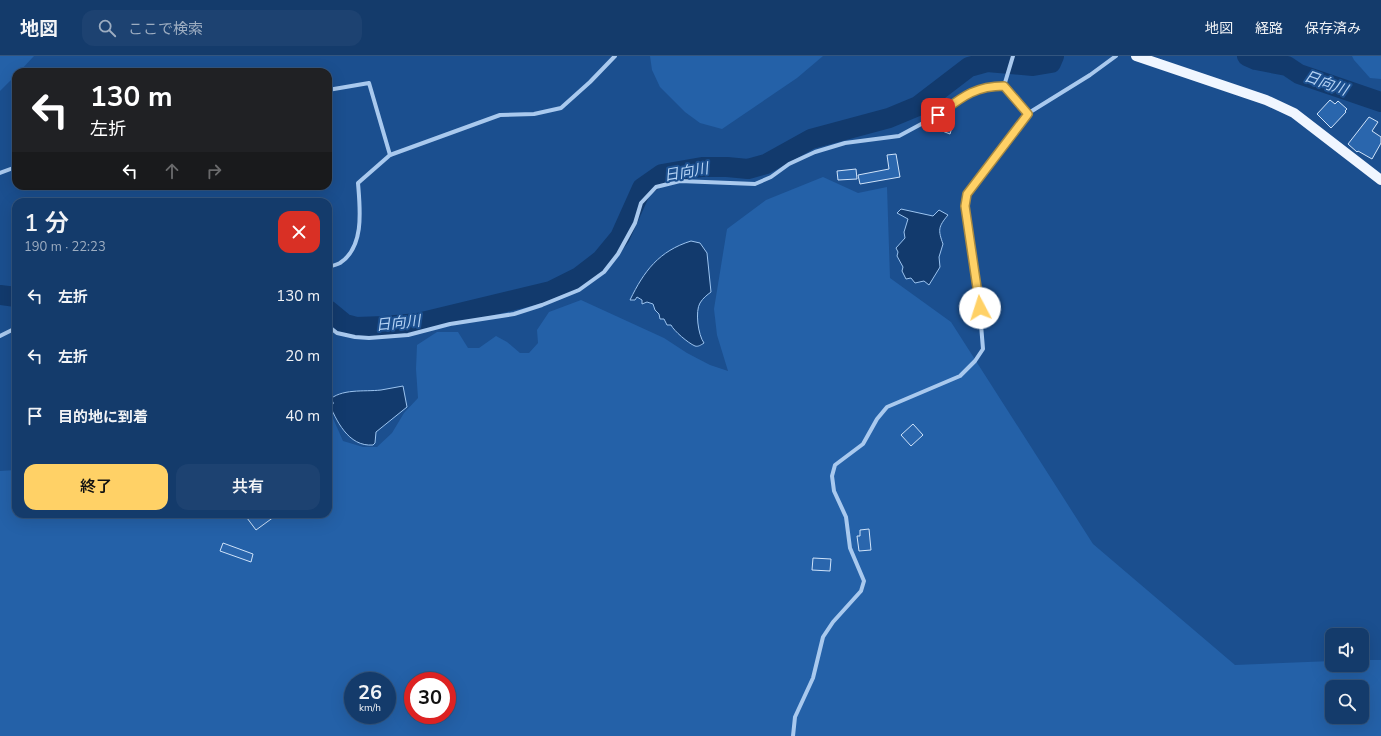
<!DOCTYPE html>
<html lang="ja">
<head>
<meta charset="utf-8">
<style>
  body { margin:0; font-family:"Nunito Sans","Noto Sans JP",sans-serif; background:#1d4271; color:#f1f3f6; height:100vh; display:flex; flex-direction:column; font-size:15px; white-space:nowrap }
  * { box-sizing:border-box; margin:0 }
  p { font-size:13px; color:#9dadc1 }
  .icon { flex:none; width:22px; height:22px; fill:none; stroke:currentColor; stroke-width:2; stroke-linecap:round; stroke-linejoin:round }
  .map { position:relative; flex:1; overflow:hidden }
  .side { position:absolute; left:12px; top:142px; width:320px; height:320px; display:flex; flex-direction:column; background:#143b6b; border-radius:12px; box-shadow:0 4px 16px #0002,0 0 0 1px #33557e }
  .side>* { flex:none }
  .guide { position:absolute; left:12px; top:12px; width:320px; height:122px; border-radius:12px; box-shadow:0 4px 16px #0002,0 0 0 1px #33557e; background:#202124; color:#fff; overflow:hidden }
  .buttons { position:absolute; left:1325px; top:572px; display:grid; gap:8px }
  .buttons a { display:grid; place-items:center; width:44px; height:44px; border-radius:8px; background:#143b6b; box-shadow:0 4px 16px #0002,0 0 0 1px #33557e; font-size:20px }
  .speed { position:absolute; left:344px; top:616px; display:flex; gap:8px; font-size:20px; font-weight:700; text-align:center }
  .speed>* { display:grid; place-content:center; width:52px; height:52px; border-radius:50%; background:#143b6b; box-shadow:0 4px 16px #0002,0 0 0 1px #33557e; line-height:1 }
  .speed small { font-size:10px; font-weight:400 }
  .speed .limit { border:6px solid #d22; background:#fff; color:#111 }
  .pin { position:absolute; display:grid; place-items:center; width:34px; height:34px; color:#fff; margin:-17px; border-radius:8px; box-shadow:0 2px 6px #0006 }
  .me { position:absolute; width:44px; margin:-22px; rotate:355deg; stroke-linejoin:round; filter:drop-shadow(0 0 3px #0008) }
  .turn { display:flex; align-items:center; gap:14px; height:84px; padding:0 12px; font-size:18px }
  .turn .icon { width:52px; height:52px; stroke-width:2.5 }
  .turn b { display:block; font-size:28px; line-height:34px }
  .lanes { display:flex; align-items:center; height:38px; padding:0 12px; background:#0003; justify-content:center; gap:20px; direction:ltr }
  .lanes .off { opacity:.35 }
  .round { display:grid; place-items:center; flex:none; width:42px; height:42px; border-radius:12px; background:#1d4271 }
  .head { display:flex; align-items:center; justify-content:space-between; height:68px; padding:0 12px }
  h1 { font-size:24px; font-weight:600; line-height:30px }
  .primary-button { display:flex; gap:8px; margin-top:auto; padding:8px 12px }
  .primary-button a { flex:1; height:46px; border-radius:12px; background:#ffd166; color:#111; font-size:16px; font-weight:600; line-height:46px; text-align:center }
  .primary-button a+a { background:#1d4271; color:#f1f3f6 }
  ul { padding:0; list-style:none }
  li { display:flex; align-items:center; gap:12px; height:60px; padding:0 12px }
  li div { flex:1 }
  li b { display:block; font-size:15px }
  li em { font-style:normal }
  header { display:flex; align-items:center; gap:24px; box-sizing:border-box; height:56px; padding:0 20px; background:#143b6b; border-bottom:1px solid #33557e }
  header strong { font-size:19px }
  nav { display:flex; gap:22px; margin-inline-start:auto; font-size:14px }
  .search { width:280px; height:36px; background:#1d4271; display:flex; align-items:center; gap:10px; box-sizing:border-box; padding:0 14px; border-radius:12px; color:#9dadc1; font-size:15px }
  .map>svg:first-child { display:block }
  .green { fill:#2461a8; fill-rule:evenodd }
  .water { fill:#123a6d; stroke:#9cc4f0 }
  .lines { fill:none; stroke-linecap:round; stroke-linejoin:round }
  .stream { stroke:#9cc4f0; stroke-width:3.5 }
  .river { stroke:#123a6d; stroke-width:20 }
  .building { fill:#2a66ad; stroke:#cfe3fa }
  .street { stroke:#a9c9ee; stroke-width:4 }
  .primary { stroke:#f0f6ff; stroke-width:10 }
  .route-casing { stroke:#a68842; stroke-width:10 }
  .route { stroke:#ffd166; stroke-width:7 }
  .labels { text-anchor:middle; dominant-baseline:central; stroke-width:4; stroke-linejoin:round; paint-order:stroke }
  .water-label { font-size:15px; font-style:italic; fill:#b5d3f5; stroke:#1b4f8f }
</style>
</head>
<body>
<header>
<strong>地図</strong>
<div class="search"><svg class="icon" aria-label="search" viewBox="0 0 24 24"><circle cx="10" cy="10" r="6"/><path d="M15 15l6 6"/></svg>ここで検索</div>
<nav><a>地図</a><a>経路</a><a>保存済み</a></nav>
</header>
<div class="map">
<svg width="1381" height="680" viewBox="0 0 1381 680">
  <rect width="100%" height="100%" fill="#1b4f8f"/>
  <g class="green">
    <polygon points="0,0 34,0 19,16 16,16 16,19 0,35"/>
    <polygon points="650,0 823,0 797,22 722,73 700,67 685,56 660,31 652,14"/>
    <polygon points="1352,0 1381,0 1381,23 1370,22 1354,4"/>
    <path d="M823 121 858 137 887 131 890 222 951 266 1093 488 1235 609 1332 605V609H1362V604H1381V680H0V415L16 414V458H328V351L343 385 363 391H377L392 377 404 357 418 342 416 313 417 289 437 276H458L468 292H479L496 280 507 286 520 297H529L538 287 537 274 549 256 581 244 664 282 687 297 710 309 728 315 717 279 714 253 727 173 766 144ZM353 625H387V659H353ZM413 625H447V659H413ZM1332 631H1362V661H1332Z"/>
  </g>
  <g class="water">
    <path d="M901 153 933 160 939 154 948 159C938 171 938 174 943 188L939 201 940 211 929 229 924 225 915 227 911 222 906 223 902 215 903 211 897 200 898 196 896 192 905 182 904 176 908 163 897 157Z"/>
    <path d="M691 185 700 187 707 197 711 236C707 239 703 242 700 247 695 255 698 279 704 287 701 289 698 291 695 290 688 287 674 275 671 269H667L664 263H660L659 258 655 254 653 248 647 246 642 248V244L637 241 635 244H630C644 215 659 195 691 185Z"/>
    <path d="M403 330 407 351 376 376 375 387 373 389C348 391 336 364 328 345 341 332 364 336 381 334 388 333 396 331 403 330Z"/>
  </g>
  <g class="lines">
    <polyline class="stream" points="328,342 332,347"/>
    <g class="river">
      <polyline points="1247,0 1256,4 1287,10 1299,18 1381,46"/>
      <polyline points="0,239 16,241"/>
      <polyline points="328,254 345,268 356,271 384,270 418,267 551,235 579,221 601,204 620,181 642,132 662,118 702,111 727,111 748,113 766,108 811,83 889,62 918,50 969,11 987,6 1033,10 1051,7 1054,0"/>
    </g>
  </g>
  <g class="building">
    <polygon points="1330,44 1335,48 1338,45 1347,53 1345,55 1346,56 1331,72 1317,58"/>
    <polygon points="1369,61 1378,66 1372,75 1381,81 1381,87 1372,103 1358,95 1357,96 1348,88"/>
    <polygon points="940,63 953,68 950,78 937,73"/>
    <polygon points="896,98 900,121 860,128 858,119 889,113 887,99"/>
    <polygon points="856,113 857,123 838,124 837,115"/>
    <polygon points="913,368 923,379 911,390 901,379"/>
    <polygon points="244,458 278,458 256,474"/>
    <polygon points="869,473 871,494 859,495 857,480 860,480 860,474"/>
    <polygon points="223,487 253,498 251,506 220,495"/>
    <polygon points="813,502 831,503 830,515 812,514"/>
  </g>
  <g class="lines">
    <g class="street">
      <polyline points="1013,0 1004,30 1027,58 1090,19 1116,0"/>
      <polyline points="328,34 369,27 390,99"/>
      <polyline points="0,117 16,111"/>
      <path d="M328 211C332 210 336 209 340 207 365 191 360 152 358 127L390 99 500 59 534 58 561 52 590 26 615 0"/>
      <polyline points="328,270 337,277 355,281 369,282 408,279 450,268 514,258 542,249 579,234 604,216 618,198 635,167 641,147 656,131 680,125 755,128 771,121 789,108 815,96 845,87 899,80 938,59 967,38 989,30 1004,30"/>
      <polyline points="0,280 16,272"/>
      <polyline points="793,680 795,661 813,622 823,581 833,566 861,535 864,525 850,492 846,461 834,435 832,420 835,409 863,388 877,363 887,351 960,320 975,305 983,293 978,232 965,150 967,138 1027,58"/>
    </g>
    <polyline class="primary" points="1136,0 1266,44 1294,57 1381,124"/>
  </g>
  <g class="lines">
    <g class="route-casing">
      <path id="route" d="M938 59C961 42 974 30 1004 30L1028 58 967 138 965 150 980 252"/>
    </g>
    <use href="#route" class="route"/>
  </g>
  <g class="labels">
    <g class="water-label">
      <text transform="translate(1326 27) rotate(20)">日向川</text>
      <text transform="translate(686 116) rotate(-10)">日向川</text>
      <text transform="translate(398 267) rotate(-6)">日向川</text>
    </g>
  </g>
</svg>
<div class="buttons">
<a><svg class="icon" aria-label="sound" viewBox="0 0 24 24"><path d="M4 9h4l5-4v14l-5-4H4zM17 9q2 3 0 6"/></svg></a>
<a><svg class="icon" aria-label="search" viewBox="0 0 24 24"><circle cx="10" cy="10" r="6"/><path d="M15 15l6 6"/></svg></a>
</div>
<div class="speed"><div>26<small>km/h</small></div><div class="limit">30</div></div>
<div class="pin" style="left:938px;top:59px;background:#d93025"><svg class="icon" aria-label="arrive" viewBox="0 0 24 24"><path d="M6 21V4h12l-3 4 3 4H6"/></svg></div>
<svg class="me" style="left:980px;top:252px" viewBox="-20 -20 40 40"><circle r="19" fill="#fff"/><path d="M0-13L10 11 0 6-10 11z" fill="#ffd166"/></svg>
<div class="guide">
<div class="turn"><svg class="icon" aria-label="left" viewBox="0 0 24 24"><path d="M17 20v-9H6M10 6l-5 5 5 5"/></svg><div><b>130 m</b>左折</div></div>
<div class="lanes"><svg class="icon" aria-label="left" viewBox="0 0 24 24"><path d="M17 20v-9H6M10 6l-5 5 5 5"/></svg><svg class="icon off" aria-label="ahead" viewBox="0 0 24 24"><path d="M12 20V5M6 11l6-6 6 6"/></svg><svg class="icon off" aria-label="right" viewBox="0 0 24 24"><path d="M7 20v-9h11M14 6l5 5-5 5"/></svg></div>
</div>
<section class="side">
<div class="head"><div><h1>1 分</h1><p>190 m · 22:23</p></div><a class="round" style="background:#d93025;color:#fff"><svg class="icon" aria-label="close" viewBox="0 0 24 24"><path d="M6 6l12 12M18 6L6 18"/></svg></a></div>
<ul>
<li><svg class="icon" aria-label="left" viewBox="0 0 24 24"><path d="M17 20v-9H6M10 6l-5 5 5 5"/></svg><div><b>左折</b></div><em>130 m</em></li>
<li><svg class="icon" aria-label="left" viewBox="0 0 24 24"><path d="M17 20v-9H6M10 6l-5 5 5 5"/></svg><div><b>左折</b></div><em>20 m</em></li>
<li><svg class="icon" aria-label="arrive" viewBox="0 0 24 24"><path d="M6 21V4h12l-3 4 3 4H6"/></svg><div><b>目的地に到着</b></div><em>40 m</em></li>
</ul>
<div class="primary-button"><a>終了</a><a>共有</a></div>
</section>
</div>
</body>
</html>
